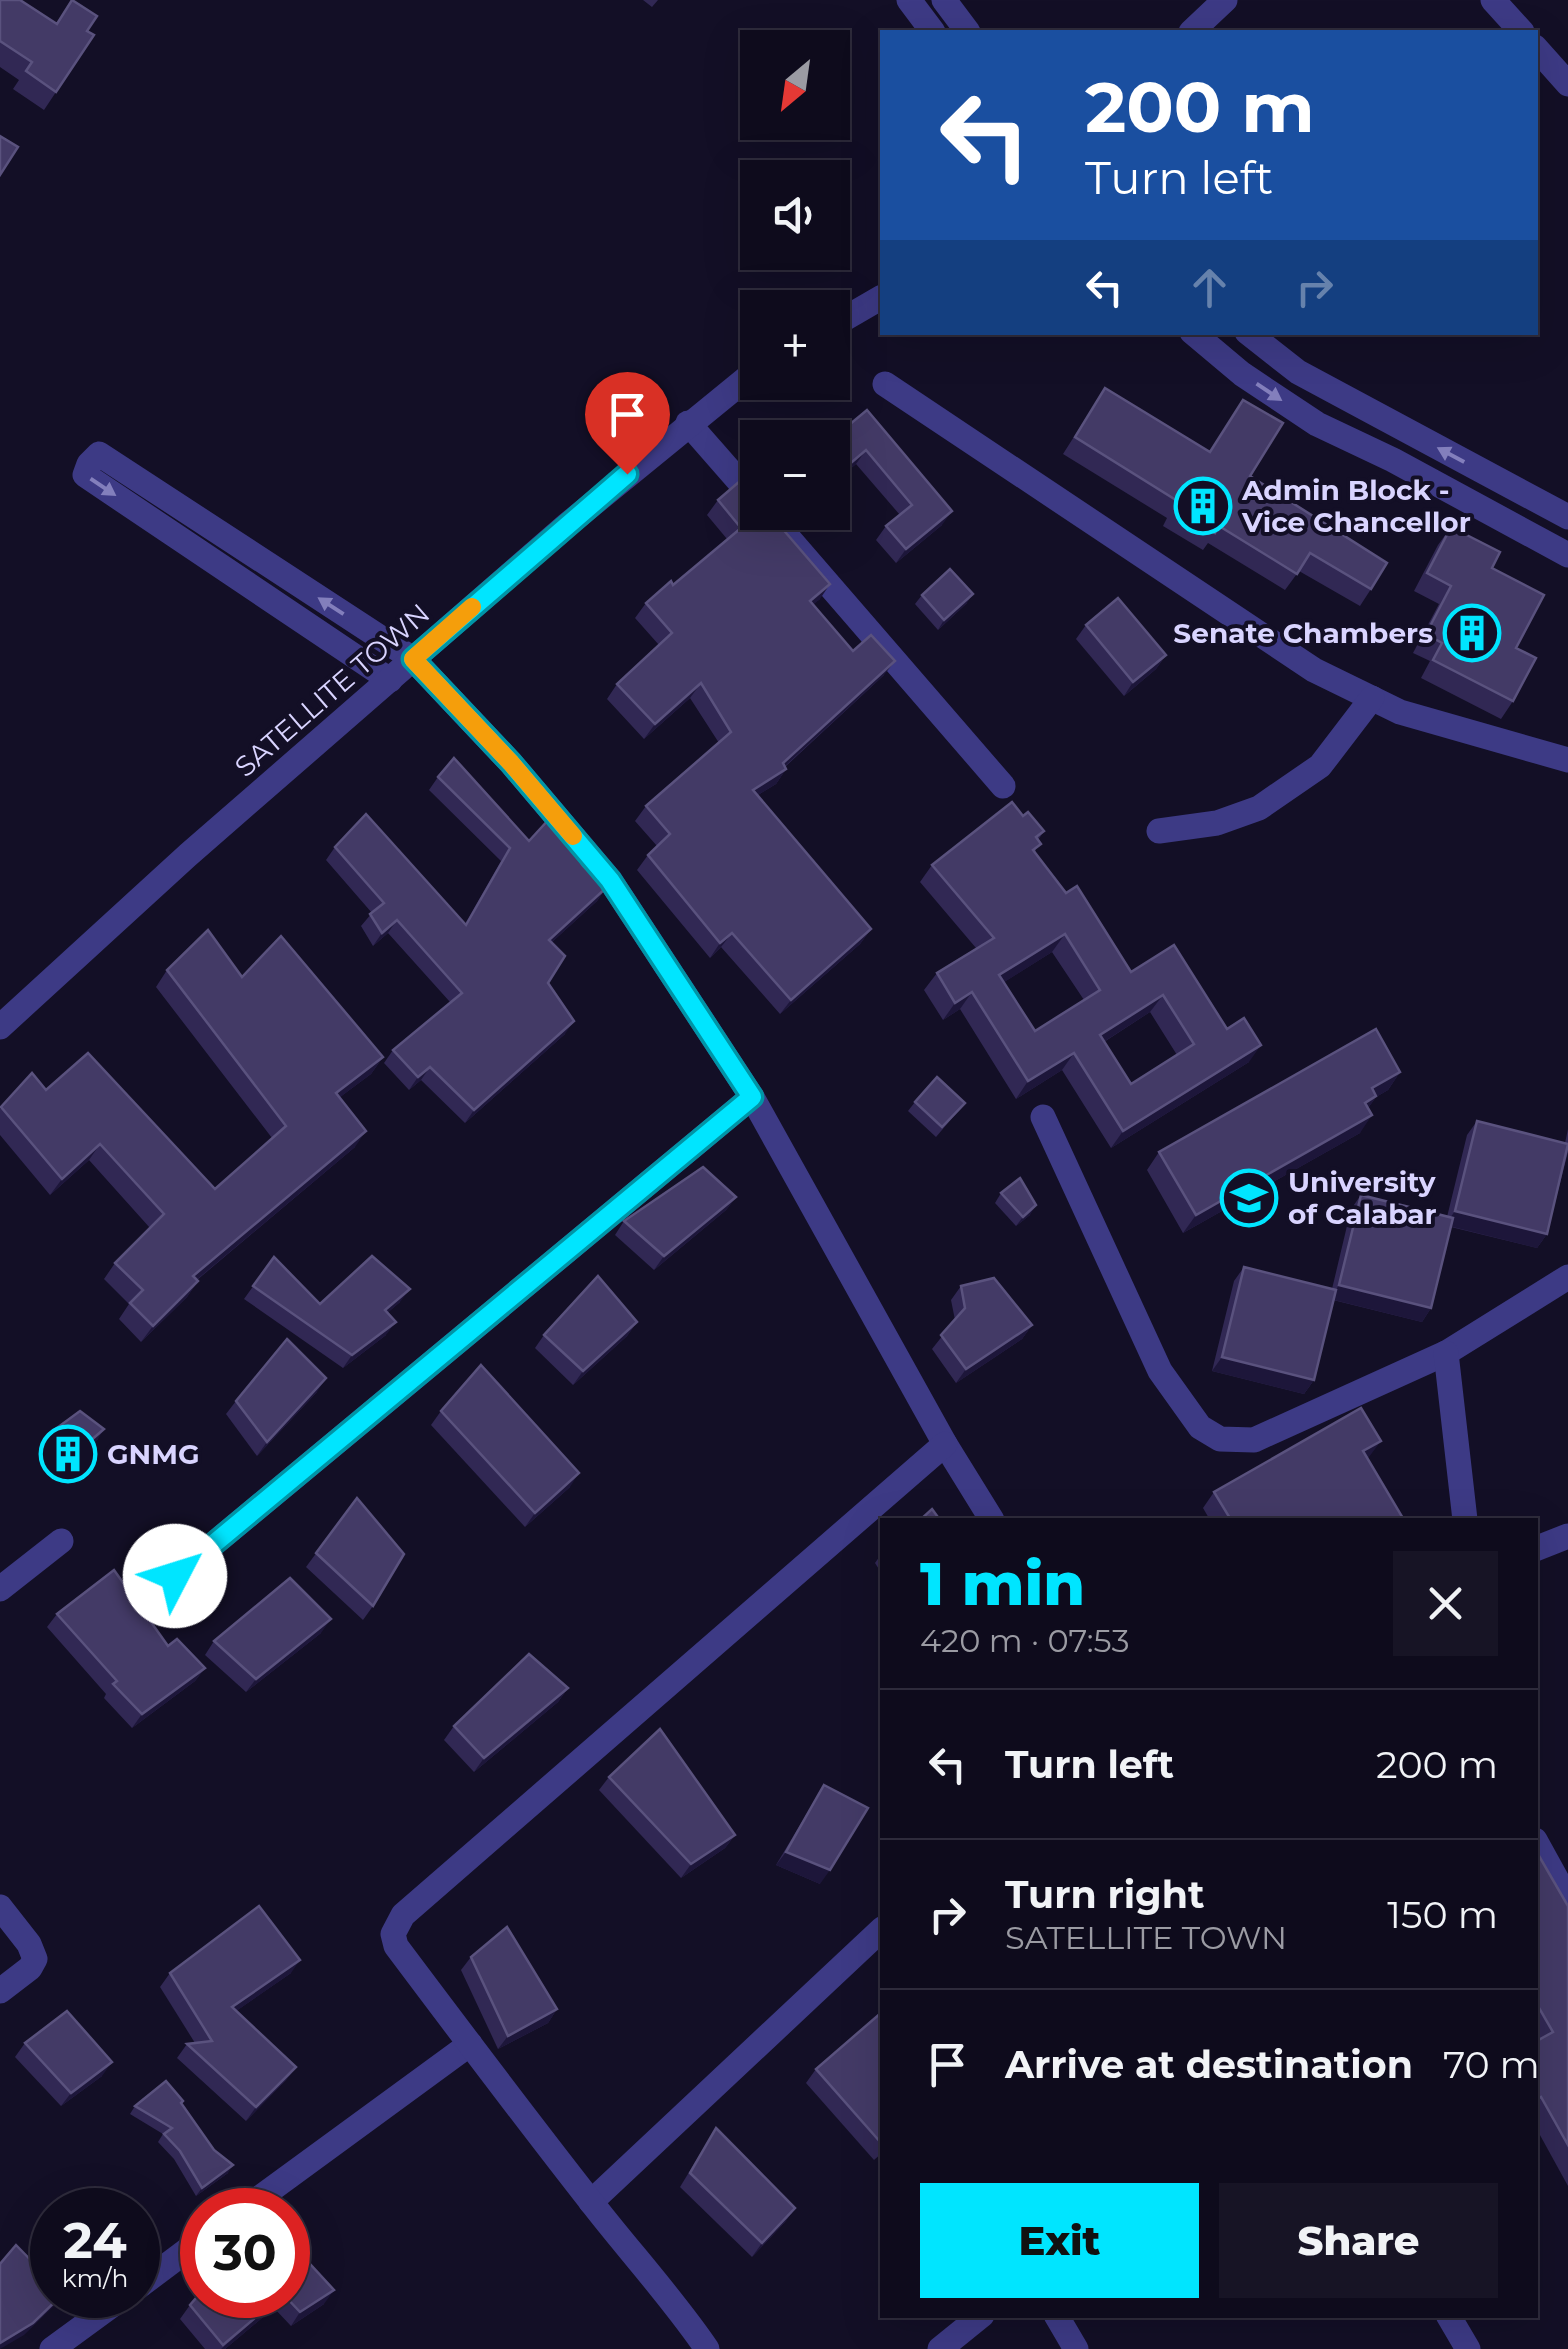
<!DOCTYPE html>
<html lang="en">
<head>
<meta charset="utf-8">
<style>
  body { margin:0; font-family:Montserrat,sans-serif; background:#171425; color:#f1f3f6; height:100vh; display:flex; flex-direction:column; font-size:38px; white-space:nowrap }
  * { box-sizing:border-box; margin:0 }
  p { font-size:32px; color:#9b9ba3 }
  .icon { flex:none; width:55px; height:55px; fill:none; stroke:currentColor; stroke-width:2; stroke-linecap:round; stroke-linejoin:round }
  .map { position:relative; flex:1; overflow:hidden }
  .sheet { position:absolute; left:880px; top:1518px; width:658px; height:800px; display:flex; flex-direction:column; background:#0e0b1c; border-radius:0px; box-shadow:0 10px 40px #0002,0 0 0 2px #2e2b3b }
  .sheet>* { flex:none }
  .banner { position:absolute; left:880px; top:30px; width:658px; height:305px; border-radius:0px; box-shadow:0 10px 40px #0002,0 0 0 2px #2e2b3b; background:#1a4fa0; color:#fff; overflow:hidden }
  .needle { width:65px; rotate:209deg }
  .fabs { position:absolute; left:740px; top:30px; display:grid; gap:20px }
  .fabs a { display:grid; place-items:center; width:110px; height:110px; border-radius:0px; background:#0e0b1c; box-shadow:0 10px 40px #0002,0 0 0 2px #2e2b3b; font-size:50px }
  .speed { position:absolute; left:30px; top:2188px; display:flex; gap:20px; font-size:50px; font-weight:700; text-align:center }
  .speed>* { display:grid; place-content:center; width:130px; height:130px; border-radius:50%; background:#0e0b1c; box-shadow:0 10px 40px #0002,0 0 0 2px #2e2b3b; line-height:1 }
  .speed small { font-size:25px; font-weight:400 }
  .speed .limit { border:15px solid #d22; background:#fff; color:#111 }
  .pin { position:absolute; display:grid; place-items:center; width:85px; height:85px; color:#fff; margin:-102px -42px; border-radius:50% 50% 50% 0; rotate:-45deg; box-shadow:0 0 10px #0007 }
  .pin .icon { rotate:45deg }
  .me { position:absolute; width:110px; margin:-55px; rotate:50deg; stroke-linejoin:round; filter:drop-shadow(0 0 8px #0008) }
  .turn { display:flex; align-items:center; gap:35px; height:210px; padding:0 40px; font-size:45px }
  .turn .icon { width:130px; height:130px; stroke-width:2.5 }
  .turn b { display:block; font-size:70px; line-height:85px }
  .lanes { display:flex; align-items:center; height:95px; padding:0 40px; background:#0003; justify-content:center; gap:50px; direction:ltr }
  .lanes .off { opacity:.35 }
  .round { display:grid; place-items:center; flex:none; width:105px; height:105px; border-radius:0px; background:#171425 }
  .summary { display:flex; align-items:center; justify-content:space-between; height:170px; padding:0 40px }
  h1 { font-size:60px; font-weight:800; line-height:75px; color:#00e5ff }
  .primary-button { display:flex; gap:20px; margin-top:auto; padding:20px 40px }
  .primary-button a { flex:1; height:115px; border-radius:0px; background:#00e5ff; color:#111; font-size:40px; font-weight:800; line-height:115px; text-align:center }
  .primary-button a+a { background:#171425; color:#f1f3f6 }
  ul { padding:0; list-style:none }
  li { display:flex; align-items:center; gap:30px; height:150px; padding:0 40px; border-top:2px solid #2e2b3b }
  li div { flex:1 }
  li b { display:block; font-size:38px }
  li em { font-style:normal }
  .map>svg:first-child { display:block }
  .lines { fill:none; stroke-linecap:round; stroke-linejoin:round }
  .minor { stroke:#3d3a85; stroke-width:25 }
  .wall { fill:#312854; fill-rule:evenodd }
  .shaded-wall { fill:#1d163a }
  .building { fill:#433a66; stroke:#5a527e; stroke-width:2.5; fill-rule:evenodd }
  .oneway { fill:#837fbc }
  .route-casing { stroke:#0095a6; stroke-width:25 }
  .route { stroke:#00e5ff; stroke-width:18 }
  .slow { stroke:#f59e0b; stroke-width:18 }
  .labels { text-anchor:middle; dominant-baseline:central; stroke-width:8; stroke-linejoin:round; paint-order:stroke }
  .poi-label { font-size:28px; font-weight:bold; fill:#d9d4ff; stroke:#130f26; text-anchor:start }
  .street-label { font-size:28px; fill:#d9d4ff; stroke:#130f26 }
</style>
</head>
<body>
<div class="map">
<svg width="1568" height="2349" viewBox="0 0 1568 2349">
  <rect width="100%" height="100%" fill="#130f26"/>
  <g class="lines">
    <g class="minor">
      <polyline points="909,0 933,32"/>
      <polyline points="944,0 968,32"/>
      <polyline points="1493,0 1522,32"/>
      <polyline points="1191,32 1225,0"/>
      <polyline points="1535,47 1568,84"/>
      <polyline points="832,326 882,297"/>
      <polyline points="1192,332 1242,374 1317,424 1393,460 1568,555"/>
      <polyline points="1247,332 1298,372 1568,517"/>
      <polyline points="885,384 1314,670 1400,712 1568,760"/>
      <polyline points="688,423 758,503"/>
      <polyline points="766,512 1003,786"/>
      <polyline points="390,680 85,475 89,464 99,454 413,659 511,763 610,880 752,1097 945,1444 992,1520"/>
      <polyline points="1159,831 1217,823 1259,808 1320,766 1372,698"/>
      <polyline points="0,1027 188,855 567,525 758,369"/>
      <polyline points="1043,1117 1160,1371 1200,1427 1220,1439 1254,1440 1446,1353 1568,1277"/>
      <polyline points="1446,1353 1465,1520"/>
      <polyline points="1535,1549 1568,1536"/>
      <polyline points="0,1589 61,1541"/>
      <polyline points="145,1601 752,1097"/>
      <polyline points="1535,1840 1568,1900"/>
      <polyline points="0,1907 29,1944 35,1959 30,1968 0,1991"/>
      <polyline points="591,2202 882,1929"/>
      <polyline points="243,2210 470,2044"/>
      <polyline points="138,2287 202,2239"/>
      <polyline points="1056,2315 1076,2349"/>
      <polyline points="1448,2315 1468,2349"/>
      <polyline points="52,2349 126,2295"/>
      <path d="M707 2349C671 2296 627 2249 588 2198 523 2115 459 2030 396 1946L393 1934 403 1915 945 1444"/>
      <polyline points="940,2349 982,2315"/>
    </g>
  </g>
  <g class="wall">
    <polygon points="0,0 56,24 87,31 94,35 44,110 13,89 19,80 0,67"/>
    <polygon points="643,0 658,0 652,7"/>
    <polygon points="1105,388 1209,452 1243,400 1250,476 1371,589 1360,606 1299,571 1285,590 1208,543 1203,550 1163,526 1167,518 1063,454"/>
    <polygon points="867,410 942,525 896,563 876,540 886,526 900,515 856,464 832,484 832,439"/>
    <polygon points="718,500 820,599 813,604 853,651 884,675 785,767 786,769 776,784 758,795 871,929 860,944 780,1014 721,947 710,958 637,870 648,855 657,846 635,821 646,806 719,743 690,698 644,739 607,699 617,684 659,645 635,618 646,603 673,585 727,539 707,515"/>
    <polygon points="1451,527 1492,568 1516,648 1513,701 1501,719 1421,678 1430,661 1413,653 1439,604 1414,591 1438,545"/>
    <polygon points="922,595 967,603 938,630 915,604"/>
    <polygon points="1086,625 1166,655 1156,669 1124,696 1076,639"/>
    <polygon points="438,777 529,841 583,866 606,888 597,901 552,942 548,983 565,1034 465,1123 421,1080 409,1090 384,1063 393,1050 450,1002 388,933 373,946 361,926 372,913 326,860 335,847 465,924 501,861 429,790"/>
    <path d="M1023 816 1044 831 1038 840 1035 853 1131 972 1174 945 1249 1062 1111 1148 1062 1070 1016 1099 960 1009 943 1020 924 990 937 973 976 948 920 882 932 865ZM1052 952 1084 1000 1035 1031 1004 982ZM1150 1012 1177 1055 1131 1084 1104 1042Z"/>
    <polygon points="167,970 242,977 383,1057 371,1074 340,1097 355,1147 197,1280 198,1281 187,1297 141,1342 119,1319 129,1304 104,1279 115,1263 150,1228 89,1160 50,1195 0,1135 0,1109 32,1073 46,1090 215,1189 272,1138 156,987"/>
    <polygon points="1400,1072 1388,1090 1376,1097 1368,1108 1360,1133 1183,1233 1147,1170 1159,1152"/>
    <polygon points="915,1102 965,1103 936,1137 908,1111"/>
    <polygon points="1477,1121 1565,1143 1568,1129 1568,1152 1547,1234 1537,1248 1451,1227 1431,1308 1422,1322 1333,1300 1314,1380 1304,1394 1212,1371 1234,1281 1244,1267 1332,1289 1351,1209 1361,1195 1447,1217 1467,1135"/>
    <polygon points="1001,1193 1030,1215 1016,1226 995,1203"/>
    <polygon points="736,1197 726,1210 654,1270 615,1235 624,1221"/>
    <polygon points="274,1257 320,1304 400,1302 387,1313 386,1335 343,1368 244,1299"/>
    <polygon points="961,1286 1032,1325 1022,1339 956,1383 932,1349 955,1320 951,1300"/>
    <polygon points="637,1322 627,1336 573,1385 535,1348 544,1335"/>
    <polygon points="317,1392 257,1456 226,1414 236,1401"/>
    <polygon points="441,1411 570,1487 525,1527 431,1425"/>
    <polygon points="50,1433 98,1439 68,1465 44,1443"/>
    <polygon points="1369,1457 1367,1458 1404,1520 1210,1520 1203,1508 1214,1492"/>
    <polygon points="357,1498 373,1606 363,1620 306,1567"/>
    <polygon points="882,1553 882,1574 875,1563"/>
    <polygon points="57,1614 168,1646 205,1668 195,1681 132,1728 104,1698 106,1694 47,1627"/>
    <polygon points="321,1633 246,1692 205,1655 214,1641"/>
    <polygon points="568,1688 558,1702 474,1772 444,1740 454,1726"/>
    <polygon points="609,1777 735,1835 725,1848 681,1878 599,1790"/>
    <polygon points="824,1785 820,1884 776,1865"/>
    <polygon points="1535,1849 1568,1906 1568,2186 1535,2126"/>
    <polygon points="471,1957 557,2009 548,2023 498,2049 461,1970"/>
    <polygon points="170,1973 291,1973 236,2011 296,2067 286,2080 246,2121 177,2058 187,2044 195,2043 160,1987"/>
    <polygon points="882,2012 882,2153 874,2160 806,2083 816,2069"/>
    <polygon points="25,2043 102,2076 61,2106 15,2057"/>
    <polygon points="181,2103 228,2173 196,2196 174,2159 158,2142 163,2134 130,2114 135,2106"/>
    <polygon points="716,2128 795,2208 785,2222 752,2257 680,2187"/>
    <polygon points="202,2295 288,2295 324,2304 291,2326 274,2308 225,2349 205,2349 180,2319 190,2305"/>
  </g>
  <g class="shaded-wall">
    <polygon points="866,450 856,464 832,484 838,474"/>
    <polygon points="952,511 942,525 896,563 906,549"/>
    <polygon points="830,584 820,599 800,616 810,601"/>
    <polygon points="973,594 967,603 938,630 944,620"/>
    <polygon points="1166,655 1156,669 1124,696 1133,682"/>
    <polygon points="895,661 884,675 772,778 783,763"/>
    <polygon points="701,683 690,698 644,739 655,724"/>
    <polygon points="786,769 776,784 743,804 753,790"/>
    <polygon points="606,888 597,901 540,953 549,940"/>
    <polygon points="397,920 388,933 373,946 382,933"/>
    <polygon points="871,929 860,944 780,1014 791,1000"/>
    <polygon points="732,933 721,947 710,958 720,943"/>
    <polygon points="1065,934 1052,952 987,993 999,975"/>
    <polygon points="972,992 960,1009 943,1020 955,1003"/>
    <polygon points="1163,995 1150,1012 1088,1052 1100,1035"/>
    <polygon points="574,1021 565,1034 465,1123 474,1110"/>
    <polygon points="1261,1045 1249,1062 1111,1148 1123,1131"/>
    <polygon points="1074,1053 1062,1070 1016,1099 1028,1081"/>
    <polygon points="383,1057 371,1074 324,1109 336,1093"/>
    <polygon points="430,1067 421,1080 409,1090 418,1077"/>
    <polygon points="1400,1072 1388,1090 1376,1097 1363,1115 1365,1103 1372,1088"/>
    <polygon points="1372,1115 1360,1133 1183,1233 1196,1215"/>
    <polygon points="366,1131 355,1147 182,1292 193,1276"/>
    <polygon points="100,1144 89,1160 50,1195 62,1179"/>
    <polygon points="736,1197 726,1210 654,1270 664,1256"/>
    <polygon points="1036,1205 1030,1215 1016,1226 1023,1217"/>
    <polygon points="1455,1211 1547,1234 1537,1248 1445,1225"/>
    <polygon points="198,1281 187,1297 141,1342 153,1326"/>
    <polygon points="1339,1285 1431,1308 1422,1322 1330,1299"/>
    <polygon points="410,1289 400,1302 376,1323 385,1310"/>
    <polygon points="396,1322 386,1335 343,1368 352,1355"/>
    <polygon points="637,1322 627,1336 573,1385 583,1371"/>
    <polygon points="1032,1325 1022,1339 956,1383 966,1369"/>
    <polygon points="1222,1357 1314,1380 1304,1394 1212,1371"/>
    <polygon points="326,1378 317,1392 257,1456 267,1442"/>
    <polygon points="104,1429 98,1439 68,1465 74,1455"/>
    <polygon points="1381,1441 1369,1457 1351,1468 1363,1451"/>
    <polygon points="579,1473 570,1487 525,1527 535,1513"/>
    <polygon points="331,1619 321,1633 246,1692 256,1679"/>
    <polygon points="205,1668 195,1681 132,1728 142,1714"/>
    <polygon points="568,1688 558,1702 474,1772 484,1758"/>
    <polygon points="735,1835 725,1848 681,1878 691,1864"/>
    <polygon points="786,1852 830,1870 820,1884 776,1865"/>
    <polygon points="300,1960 291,1973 222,2021 232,2007"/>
    <polygon points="557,2009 548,2023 498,2049 508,2036"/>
    <polygon points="112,2062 102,2076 61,2106 71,2093"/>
    <polygon points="296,2067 286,2080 246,2121 256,2107"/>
    <polygon points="233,2165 228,2173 196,2196 202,2188"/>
    <polygon points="795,2208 785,2222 752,2257 762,2243"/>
    <polygon points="334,2290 324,2304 291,2326 300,2312"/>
    <polygon points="62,2295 55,2305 24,2335 0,2349 0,2343"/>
    <polygon points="283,2295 274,2308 225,2349 221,2349"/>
  </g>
  <g class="building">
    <polygon points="0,0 20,0 57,24 72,0 97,16 87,31 94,35 56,92 26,71 32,62 0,41"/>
    <polygon points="0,136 18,147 0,175"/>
    <polygon points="1105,388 1210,452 1243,400 1283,423 1250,476 1387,563 1371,589 1310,553 1297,574 1219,526 1215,533 1175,509 1179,502 1075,437"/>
    <polygon points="867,410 952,511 906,549 886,526 912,505 866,450 838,474 832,467 832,439"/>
    <polygon points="740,481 758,501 758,512 768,512 830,584 810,601 853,651 871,635 895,661 783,763 786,769 753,790 871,929 791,1000 732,933 720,943 648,855 670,834 646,806 731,732 701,683 655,724 617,684 672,633 646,603 671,581 673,585 741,528 718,500"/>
    <polygon points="1451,527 1500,552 1492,568 1544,595 1516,648 1536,658 1513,701 1433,660 1442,643 1426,634 1451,586 1427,573"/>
    <polygon points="950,569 973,594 944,620 922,595"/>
    <polygon points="1118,598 1166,655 1133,682 1086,625"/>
    <polygon points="454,758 529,841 551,817 583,866 606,888 549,940 565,956 548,983 574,1021 474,1110 430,1067 418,1077 393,1050 462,993 397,920 382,933 370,914 384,903 335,847 366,814 466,925 510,848 438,777"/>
    <path d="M1012 802 1023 816 1028 812 1044 831 1036 837 1041 844 1033 850 1066 893 1077 886 1131 972 1174 945 1227 1029 1244 1018 1261 1045 1123 1131 1074 1053 1028 1081 972 992 955 1003 937 973 994 938 932 865ZM1065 934 1100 990 1035 1031 999 975ZM1163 995 1194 1044 1131 1084 1100 1035Z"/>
    <polygon points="208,930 242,977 281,936 383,1057 336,1093 366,1131 193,1276 198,1281 153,1326 130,1303 143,1290 115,1263 164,1214 100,1144 62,1179 1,1107 32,1073 46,1090 88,1053 215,1189 286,1126 167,970"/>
    <polygon points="1376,1029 1400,1072 1372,1088 1376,1096 1365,1103 1372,1115 1196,1215 1159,1152"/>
    <polygon points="937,1077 965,1103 942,1127 915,1102"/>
    <polygon points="1477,1121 1568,1144 1547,1234 1455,1211"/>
    <polygon points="703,1167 736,1197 664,1256 624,1221"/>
    <polygon points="1020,1178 1036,1205 1023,1217 1001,1193"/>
    <polygon points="1361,1195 1453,1218 1431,1308 1339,1285"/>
    <polygon points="372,1256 410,1289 385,1310 396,1322 352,1355 253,1286 274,1257 320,1304"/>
    <polygon points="1244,1267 1336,1290 1314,1380 1222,1357"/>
    <polygon points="598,1276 637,1322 583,1371 544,1335"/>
    <polygon points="994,1278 1032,1325 966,1369 941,1335 965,1308 961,1286"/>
    <polygon points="287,1339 326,1378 267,1442 236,1401"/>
    <polygon points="481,1365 579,1473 535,1513 441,1411"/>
    <polygon points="1361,1408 1381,1441 1363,1451 1404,1520 1231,1520 1214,1492"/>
    <polygon points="80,1411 104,1429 74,1455 50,1433"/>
    <polygon points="357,1498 404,1554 373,1606 316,1553"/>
    <polygon points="932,1509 940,1520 920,1520"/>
    <polygon points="114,1570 168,1646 177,1639 205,1668 142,1714 113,1684 117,1681 57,1614"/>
    <polygon points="290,1578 331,1619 256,1679 214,1641"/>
    <polygon points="529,1654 568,1688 484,1758 454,1726"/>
    <polygon points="660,1729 735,1835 691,1864 609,1777"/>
    <polygon points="824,1785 868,1808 830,1870 786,1852"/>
    <polygon points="1535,1849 1568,1906 1568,2145 1541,2097 1535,2100 1535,2042 1553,2032 1535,2001"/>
    <polygon points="259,1906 300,1960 232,2007 296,2067 256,2107 187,2044 212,2041 170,1973"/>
    <polygon points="507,1927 557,2009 508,2036 471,1957"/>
    <polygon points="67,2011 112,2062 71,2093 25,2043"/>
    <polygon points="882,2012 882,2144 816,2069"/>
    <polygon points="166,2081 183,2101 181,2103 214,2150 233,2165 202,2188 180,2151 164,2134 172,2128 135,2106"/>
    <polygon points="716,2128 795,2208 762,2243 690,2173"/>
    <polygon points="288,2240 334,2290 300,2312 284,2295 288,2295"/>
    <polygon points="16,2245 52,2282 52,2295 62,2295 33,2323 0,2343 0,2264"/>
    <polygon points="202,2291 202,2295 282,2295 223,2345 190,2305"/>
  </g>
  <defs><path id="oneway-solid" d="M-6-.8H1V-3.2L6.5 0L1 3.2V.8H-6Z" transform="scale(2.5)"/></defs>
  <g class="oneway">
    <use href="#oneway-solid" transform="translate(1269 392) rotate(34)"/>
    <use href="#oneway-solid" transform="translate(1451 455) rotate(-152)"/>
    <use href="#oneway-solid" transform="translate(103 487) rotate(34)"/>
    <use href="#oneway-solid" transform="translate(331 606) rotate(-147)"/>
  </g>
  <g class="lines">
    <g class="route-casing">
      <polyline id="route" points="175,1576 752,1097 610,880 511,763 413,659 627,474"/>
    </g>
    <use href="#route" class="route"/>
    <polyline class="slow" points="472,607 413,659 511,763 573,836"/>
  </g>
  <defs>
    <g id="building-ring" transform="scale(2.875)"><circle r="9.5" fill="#130f26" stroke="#00e5ff" stroke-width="1.5"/><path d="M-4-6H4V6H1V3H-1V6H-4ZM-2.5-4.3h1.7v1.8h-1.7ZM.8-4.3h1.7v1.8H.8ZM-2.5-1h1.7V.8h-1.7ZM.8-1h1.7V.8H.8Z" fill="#00e5ff"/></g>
    <g id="university-ring" transform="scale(2.875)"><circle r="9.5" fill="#130f26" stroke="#00e5ff" stroke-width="1.5"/><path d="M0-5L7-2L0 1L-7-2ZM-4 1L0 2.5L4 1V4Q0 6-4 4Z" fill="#00e5ff"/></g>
  </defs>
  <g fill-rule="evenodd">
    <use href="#building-ring" x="1203" y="506"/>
    <use href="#building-ring" x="1472" y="633"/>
    <use href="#university-ring" x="1249" y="1198"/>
    <use href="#building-ring" x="68" y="1454"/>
  </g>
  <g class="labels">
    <g class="poi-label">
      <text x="1242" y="490">Admin Block -<tspan x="1242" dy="32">Vice Chancellor</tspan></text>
      <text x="1433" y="633" text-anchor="end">Senate Chambers</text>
      <text x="1288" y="1182">University<tspan x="1288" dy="32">of Calabar</tspan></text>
      <text x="107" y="1454">GNMG</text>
    </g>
    <g class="street-label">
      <text transform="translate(332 690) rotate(-41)">SATELLITE TOWN</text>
    </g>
  </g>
</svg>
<div class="fabs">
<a><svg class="needle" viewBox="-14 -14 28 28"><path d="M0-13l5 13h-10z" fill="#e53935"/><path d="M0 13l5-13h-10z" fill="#9b9ba3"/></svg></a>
<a><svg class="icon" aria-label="sound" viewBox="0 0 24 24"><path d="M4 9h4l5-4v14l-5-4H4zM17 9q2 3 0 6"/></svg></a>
<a>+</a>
<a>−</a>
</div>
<div class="speed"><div>24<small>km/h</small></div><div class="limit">30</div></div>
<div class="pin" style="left:627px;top:474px;background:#d93025"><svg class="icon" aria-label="arrive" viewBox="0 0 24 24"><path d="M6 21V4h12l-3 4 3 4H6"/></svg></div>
<svg class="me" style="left:175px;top:1576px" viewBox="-20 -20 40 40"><circle r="19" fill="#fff"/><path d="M0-13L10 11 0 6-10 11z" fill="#00e5ff"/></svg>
<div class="banner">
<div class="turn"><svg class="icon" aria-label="left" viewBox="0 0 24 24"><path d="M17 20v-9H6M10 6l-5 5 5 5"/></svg><div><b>200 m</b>Turn left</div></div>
<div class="lanes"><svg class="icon" aria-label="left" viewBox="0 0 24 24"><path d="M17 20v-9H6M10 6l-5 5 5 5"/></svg><svg class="icon off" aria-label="ahead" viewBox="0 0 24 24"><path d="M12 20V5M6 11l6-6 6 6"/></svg><svg class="icon off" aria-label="right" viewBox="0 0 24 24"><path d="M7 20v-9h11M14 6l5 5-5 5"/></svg></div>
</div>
<section class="sheet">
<div class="summary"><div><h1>1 min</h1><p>420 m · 07:53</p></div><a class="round"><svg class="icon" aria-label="close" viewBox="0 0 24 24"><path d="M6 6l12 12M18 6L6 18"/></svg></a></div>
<ul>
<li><svg class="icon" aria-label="left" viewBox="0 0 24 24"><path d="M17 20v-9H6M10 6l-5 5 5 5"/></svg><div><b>Turn left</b></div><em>200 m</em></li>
<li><svg class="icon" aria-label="right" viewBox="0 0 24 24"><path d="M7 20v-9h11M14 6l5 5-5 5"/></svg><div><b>Turn right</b><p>SATELLITE TOWN</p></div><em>150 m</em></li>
<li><svg class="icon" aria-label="arrive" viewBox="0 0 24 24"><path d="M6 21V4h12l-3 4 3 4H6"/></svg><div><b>Arrive at destination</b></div><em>70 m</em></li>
</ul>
<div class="primary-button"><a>Exit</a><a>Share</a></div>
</section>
</div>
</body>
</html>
